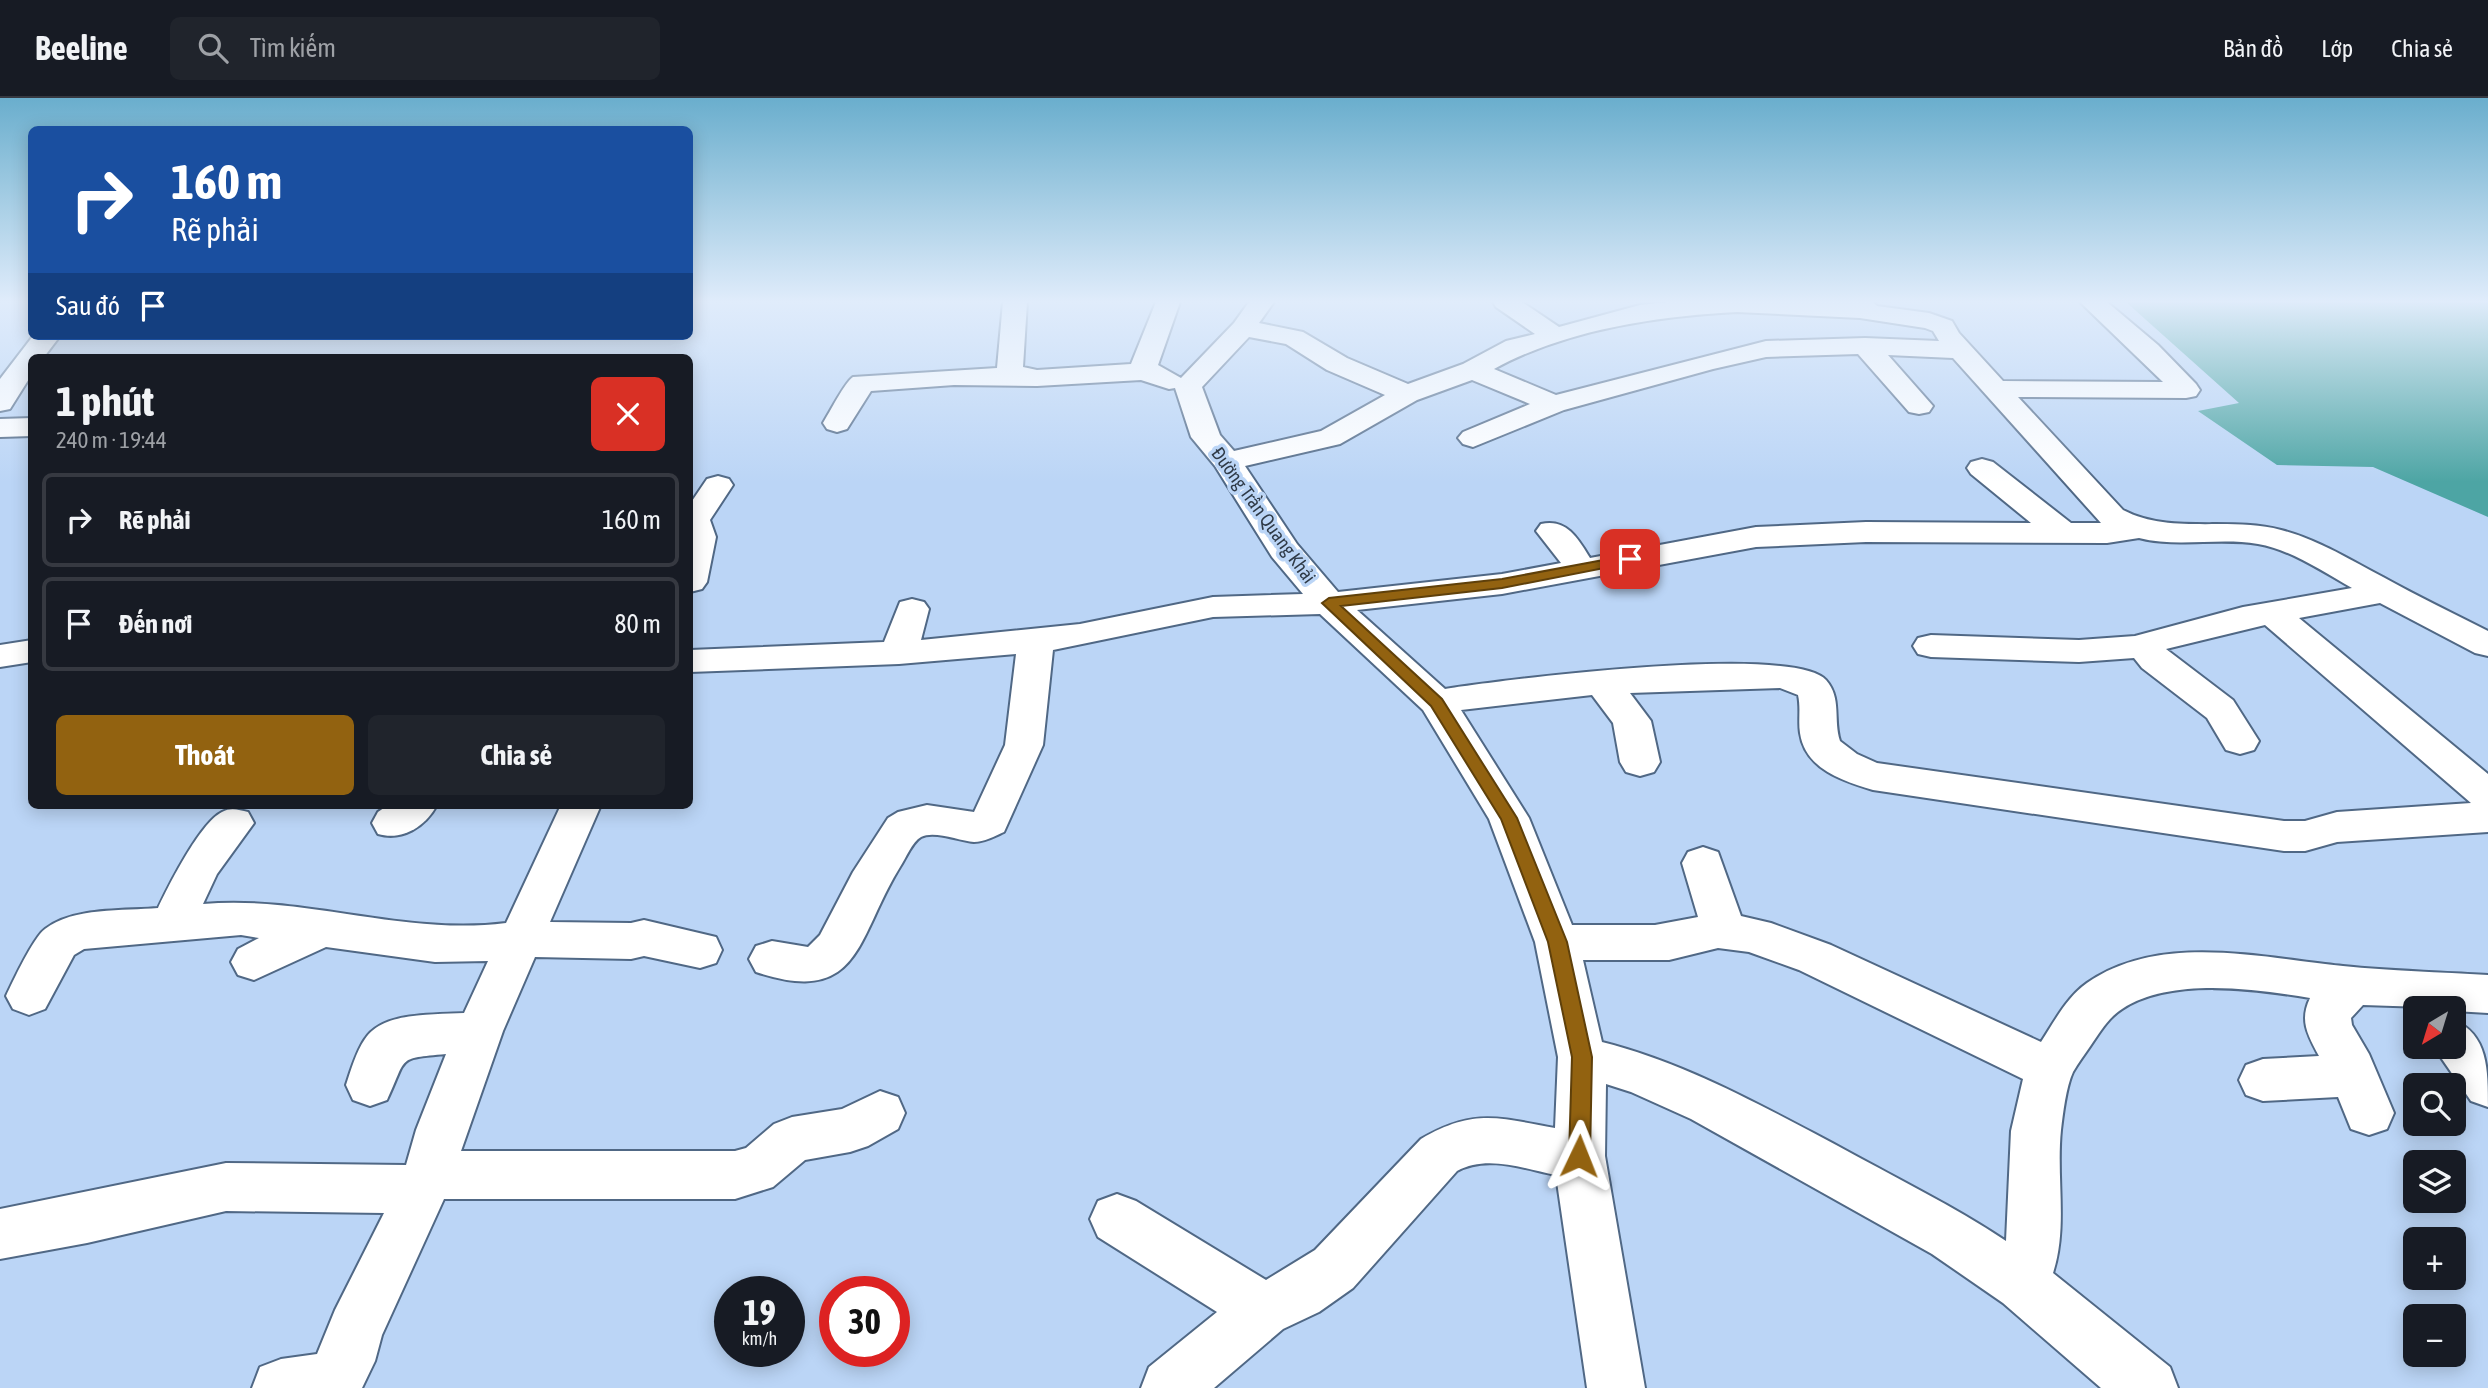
<!DOCTYPE html>
<html lang="vi">
<head>
<meta charset="utf-8">
<style>
  body { margin:0; font-family:"Asap Condensed",sans-serif; background:#20242c; color:#f1f3f6; height:100vh; display:flex; flex-direction:column; font-size:26px; white-space:nowrap }
  * { box-sizing:border-box; margin:0 }
  p { font-size:23px; color:#9ea1a6 }
  .icon { flex:none; width:38px; height:38px; fill:none; stroke:currentColor; stroke-width:2; stroke-linecap:round; stroke-linejoin:round }
  .map { position:relative; flex:1; overflow:hidden }
  .drawer { position:absolute; left:28px; top:256px; width:665px; height:455px; display:flex; flex-direction:column; background:#171b24; border-radius:10px; box-shadow:0 4px 18px #0003 }
  .drawer>* { flex:none }
  .top-card { position:absolute; left:28px; top:28px; width:665px; height:214px; border-radius:10px; box-shadow:0 4px 18px #0003; background:#1a4fa0; color:#fff; overflow:hidden }
  .needle { width:46px; rotate:218deg }
  .fabs { position:absolute; left:2403px; top:898px; display:grid; gap:14px }
  .fabs a { display:grid; place-items:center; width:63px; height:63px; border-radius:10px; background:#171b24; box-shadow:0 4px 18px #0003; font-size:35px }
  .speed { position:absolute; left:714px; top:1178px; display:flex; gap:14px; font-size:35px; font-weight:700; text-align:center }
  .speed>* { display:grid; place-content:center; width:91px; height:91px; border-radius:50%; background:#171b24; box-shadow:0 4px 18px #0003; line-height:1 }
  .speed small { font-size:18px; font-weight:400 }
  .speed .limit { border:10px solid #d22; background:#fff; color:#111 }
  .pin { position:absolute; display:grid; place-items:center; width:60px; height:60px; color:#fff; margin:-30px; border-radius:14px; box-shadow:0 4px 10px #0006 }
  .me { position:absolute; width:77px; margin:-38px; rotate:2deg; stroke-linejoin:round; filter:drop-shadow(0 0 5px #0008) }
  .turn { display:flex; align-items:center; gap:24px; height:147px; padding:0 28px; font-size:32px }
  .turn .icon { width:91px; height:91px; stroke-width:2.5 }
  .turn b { display:block; font-size:49px; line-height:60px }
  .then { display:flex; align-items:center; height:66px; padding:0 28px; background:#0003; gap:14px; font-size:26px }
  .round { display:grid; place-items:center; flex:none; width:74px; height:74px; border-radius:10px; background:#20242c }
  .summary { display:flex; align-items:center; justify-content:space-between; height:119px; padding:0 28px }
  h1 { font-size:42px; font-weight:700; line-height:52px }
  .action { display:flex; gap:14px; margin-top:auto; padding:14px 28px }
  .action a { flex:1; height:80px; border-radius:10px; background:#926210; color:#fff; font-size:28px; font-weight:700; line-height:80px; text-align:center }
  .action a+a { background:#20242c; color:#f1f3f6 }
  ul { padding:0; list-style:none }
  li { display:flex; align-items:center; gap:21px; height:94px; margin:0 14px 10px; padding:0 14px; border:4px solid #363941; border-radius:10px }
  li div { flex:1 }
  li b { display:block; font-size:26px }
  li em { font-style:normal }
  header { display:flex; align-items:center; gap:42px; box-sizing:border-box; height:98px; padding:0 35px; background:#171b24; border-bottom:2px solid #363941 }
  header strong { font-size:33px }
  nav { display:flex; gap:38px; margin-inline-start:auto; font-size:24px }
  .search { width:490px; height:63px; background:#20242c; display:flex; align-items:center; gap:18px; box-sizing:border-box; padding:0 24px; border-radius:10px; color:#9ea1a6; font-size:26px }
  .map>svg:first-child { display:block }
  .water { fill:#4da5a4 }
  .lines { fill:none; stroke-linecap:round; stroke-linejoin:round }
  .minor-casing { stroke:#506885; stroke-width:4 }
  .minor { fill:#fff; fill-rule:evenodd }
  .route { fill:#926210; stroke:#5f400a; stroke-width:2 }
  .labels { text-anchor:middle; dominant-baseline:central; stroke-width:7; stroke-linejoin:round; paint-order:stroke }
  .street-label { font-size:19px; fill:#2f3a47; stroke:#bbd5f6 }
</style>
</head>
<body>
<header>
<strong>Beeline</strong>
<div class="search"><svg class="icon" aria-label="search" viewBox="0 0 24 24"><circle cx="10" cy="10" r="6"/><path d="M15 15l6 6"/></svg>Tìm kiếm</div>
<nav><a>Bản đồ</a><a>Lớp</a><a>Chia sẻ</a></nav>
</header>
<div class="map">
<svg width="2488" height="1290" viewBox="0 0 2488 1290">
  <rect width="100%" height="100%" fill="#bbd5f6"/>
  <polygon class="water" points="2126,204 2488,204 2488,419 2373,369 2277,367 2198,313 2239,305"/>
  <g class="lines">
    <g class="minor-casing">
      <g id="minor">
        <path d="M1003 204H1027L1023 269 1037 272 1131 266 1156 204H1180L1158 267 1181 280 1234 225 1249 204H1274L1259 225 1303 234 1347 260 1408 286 1463 266 1506 243 1535 236 1496 209 1493 204H1522L1559 229 1640 207 1667 204H1873L1877 208 1929 215 1952 223 1959 235 2003 283 2163 284 2080 204H2107L2158 247 2196 286 2200 292 2196 298 2186 300 2018 299 2123 412C2171 437 2229 418 2281 432 2317 441 2350 462 2383 479 2417 498 2453 515 2488 533V558L2475 555 2380 505 2299 520 2488 676V734L2337 744 2305 753H2284L1873 692C1843 683 1805 671 1800 635 1798 622 1801 610 1798 597L1780 590 1630 595 1651 623 1660 664 1654 674 1640 678 1626 674 1620 664 1613 625 1592 597 1461 612 1529 720 1572 827H1655L1698 819 1682 765 1688 754 1703 749 1718 754 1741 818 1771 825 1831 847 2041 944C2054 924 2067 899 2087 885 2160 834 2262 860 2343 868 2391 873 2440 874 2488 877V915L2454 913V910L2363 907 2351 920 2352 927 2369 956 2394 1015 2387 1031 2369 1037 2351 1031 2338 999 2263 1003 2246 997 2239 982 2246 967 2263 961 2319 958C2308 937 2299 923 2310 900 2255 891 2171 879 2122 911 2108 920 2100 934 2091 947 2085 956 2078 965 2073 974 2066 989 2063 1015 2061 1032 2056 1080 2068 1129 2053 1175L2170 1269 2178 1290H2101L2003 1205 1932 1156 1691 1021 1631 994 1606 986 1605 1058 1645 1290H1587L1556 1077C1525 1071 1487 1056 1457 1073L1353 1190 1319 1214 1283 1231 1214 1290H1141L1149 1269 1217 1214 1098 1139 1090 1121 1098 1103 1117 1096 1136 1103 1266 1182 1315 1152 1421 1041C1474 1010 1499 1020 1555 1030L1558 959 1535 844 1489 721 1423 612 1320 516 1213 519 1053 552 1043 647 1004 734C995 738 984 744 974 744 960 743 934 732 921 739 912 744 906 760 900 769 856 840 861 909 756 874L749 861 756 848 772 843 808 849 820 837 853 774 888 720 898 714 927 707 974 714 1005 647 1016 556 899 566 690 574V552L884 544 900 504 912 501 924 504 929 511 921 542 1080 526 1213 499 1303 496 1272 459 1215 368 1191 339 1175 290 1169 291 1141 282 1037 288 954 287 871 293 847 331 837 334 827 331 823 325C830 314 845 284 853 279L997 270ZM1737 214 1860 220 1925 230 1933 233 1939 243 1865 240 1766 243 1556 297 1494 271C1565 232 1657 218 1737 214ZM1249 239 1286 246 1327 272 1385 297 1321 333 1234 353 1220 337 1202 289ZM1858 256 1909 314 1919 316 1929 314 1933 308 1888 257 1953 260 2101 425H2071L1993 364 1982 361 1971 364 1967 370 1971 376 2031 425 1866 424 1756 429 1590 460C1578 440 1566 420 1541 426L1536 433 1561 465 1502 476 1338 494 1297 446 1245 368 1340 346 1417 302 1472 282 1530 306 1463 334 1458 340 1463 346 1473 349 1564 312 1713 271 1766 259ZM2139 440C2178 450 2219 439 2258 446 2292 452 2323 474 2352 490L2243 509 2135 538 2079 542 1931 537 1918 540 1913 548 1918 556 1931 559 2079 564 2134 560 2142 570 2207 620 2226 652 2240 656 2254 652 2259 643 2233 602 2166 551 2265 527 2471 705 2337 714 2305 723H2284L1877 665 1857 656 1840 643C1833 622 1842 600 1826 582 1793 545 1502 582 1445 591L1357 512 1502 496 1756 449 1866 444 2107 445ZM1718 850 1749 854 1799 872 2023 981 2011 1033 2006 1143C1952 1107 1894 1079 1838 1048 1762 1008 1686 965 1602 944L1583 862H1669Z"/>
        <polygon points="33,238 60,238 44,259 32,259 32,276 10,311 0,313 0,281"/>
        <polygon points="32,320 32,338 0,339 0,321"/>
        <polygon points="718,378 729,381 733,387 710,422 716,439 707,484 702,491 690,494 690,406 707,381"/>
        <polygon points="32,542 32,564 0,569 0,547"/>
        <path d="M388 707H437C425 729 402 743 378 736L372 725 378 714Z"/>
        <path d="M561 707H601L550 824 631 825 644 822 716 839 722 852 716 865 700 870 644 858 631 861 535 859 503 933 461 1053H735L746 1050 774 1026 792 1019 842 1011 880 993 898 999 905 1015 898 1031 868 1048 850 1054 805 1062 773 1089 735 1101H444L382 1237 375 1263 362 1290H252L260 1269 281 1261 317 1256 335 1212 384 1115 226 1113 87 1145 0 1161V1111L226 1065 406 1067 416 1032 446 956C395 961 408 958 387 1002L370 1008 353 1002 346 987C351 972 356 954 365 941 383 913 435 917 464 915L488 863 435 864 326 849 254 882 238 877 231 864 238 851 259 840 241 837 84 851 74 857 45 911 29 917 13 911 6 898C13 883 33 840 45 831 73 809 124 813 158 810 169 787 200 725 222 714 231 709 239 712 248 714L254 725 217 776 203 806C305 797 403 838 506 825Z"/>
        <path d="M2454 922C2488 937 2488 971 2488 1009L2471 1003 2433 948H2454Z"/>
      </g>
    </g>
    <use href="#minor" class="minor"/>
  </g>
  <linearGradient id="sky" x2="0" y2="1"><stop stop-color="#6aaecd"/><stop offset="0.53" stop-color="#e0ecfb"/><stop offset="1" stop-color="#e0ecfb" stop-opacity="0"/></linearGradient>
  <rect width="2488" height="384" fill="url(#sky)"/>
  <polygon class="route" points="1630,457 1635,458 1635,464 1502,490 1341,508 1442,601 1517,720 1567,844 1592,959 1590,1058 1587,1065 1579,1067 1572,1065 1569,1058 1572,959 1548,844 1501,721 1431,608 1322,505 1329,500 1502,481"/>
  <g class="labels">
    <g class="street-label">
      <text transform="translate(1264 417) rotate(54)">Đường Trần Quang Khải</text>
    </g>
  </g>
</svg>
<div class="fabs">
<a><svg class="needle" viewBox="-14 -14 28 28"><path d="M0-13l5 13h-10z" fill="#e53935"/><path d="M0 13l5-13h-10z" fill="#9ea1a6"/></svg></a>
<a><svg class="icon" aria-label="search" viewBox="0 0 24 24"><circle cx="10" cy="10" r="6"/><path d="M15 15l6 6"/></svg></a>
<a><svg class="icon" aria-label="layers" viewBox="0 0 24 24"><path d="M12 4l9 5-9 5-9-5zM3 14l9 5 9-5"/></svg></a>
<a>+</a>
<a>−</a>
</div>
<div class="speed"><div>19<small>km/h</small></div><div class="limit">30</div></div>
<div class="pin" style="left:1630px;top:461px;background:#d93025"><svg class="icon" aria-label="arrive" viewBox="0 0 24 24"><path d="M6 21V4h12l-3 4 3 4H6"/></svg></div>
<svg class="me" style="left:1579px;top:1058px" viewBox="-20 -20 40 40"><path d="M0-17L14 15 0 8-14 15z" fill="#926210" stroke="#fff" stroke-width="4"/></svg>
<div class="top-card">
<div class="turn"><svg class="icon" aria-label="right" viewBox="0 0 24 24"><path d="M7 20v-9h11M14 6l5 5-5 5"/></svg><div><b>160 m</b>Rẽ phải</div></div>
<div class="then">Sau đó<svg class="icon" aria-label="arrive" viewBox="0 0 24 24"><path d="M6 21V4h12l-3 4 3 4H6"/></svg></div>
</div>
<section class="drawer">
<div class="summary"><div><h1>1 phút</h1><p>240 m · 19:44</p></div><a class="round" style="background:#d93025;color:#fff"><svg class="icon" aria-label="close" viewBox="0 0 24 24"><path d="M6 6l12 12M18 6L6 18"/></svg></a></div>
<ul>
<li><svg class="icon" aria-label="right" viewBox="0 0 24 24"><path d="M7 20v-9h11M14 6l5 5-5 5"/></svg><div><b>Rẽ phải</b></div><em>160 m</em></li>
<li><svg class="icon" aria-label="arrive" viewBox="0 0 24 24"><path d="M6 21V4h12l-3 4 3 4H6"/></svg><div><b>Đến nơi</b></div><em>80 m</em></li>
</ul>
<div class="action"><a>Thoát</a><a>Chia sẻ</a></div>
</section>
</div>
</body>
</html>
